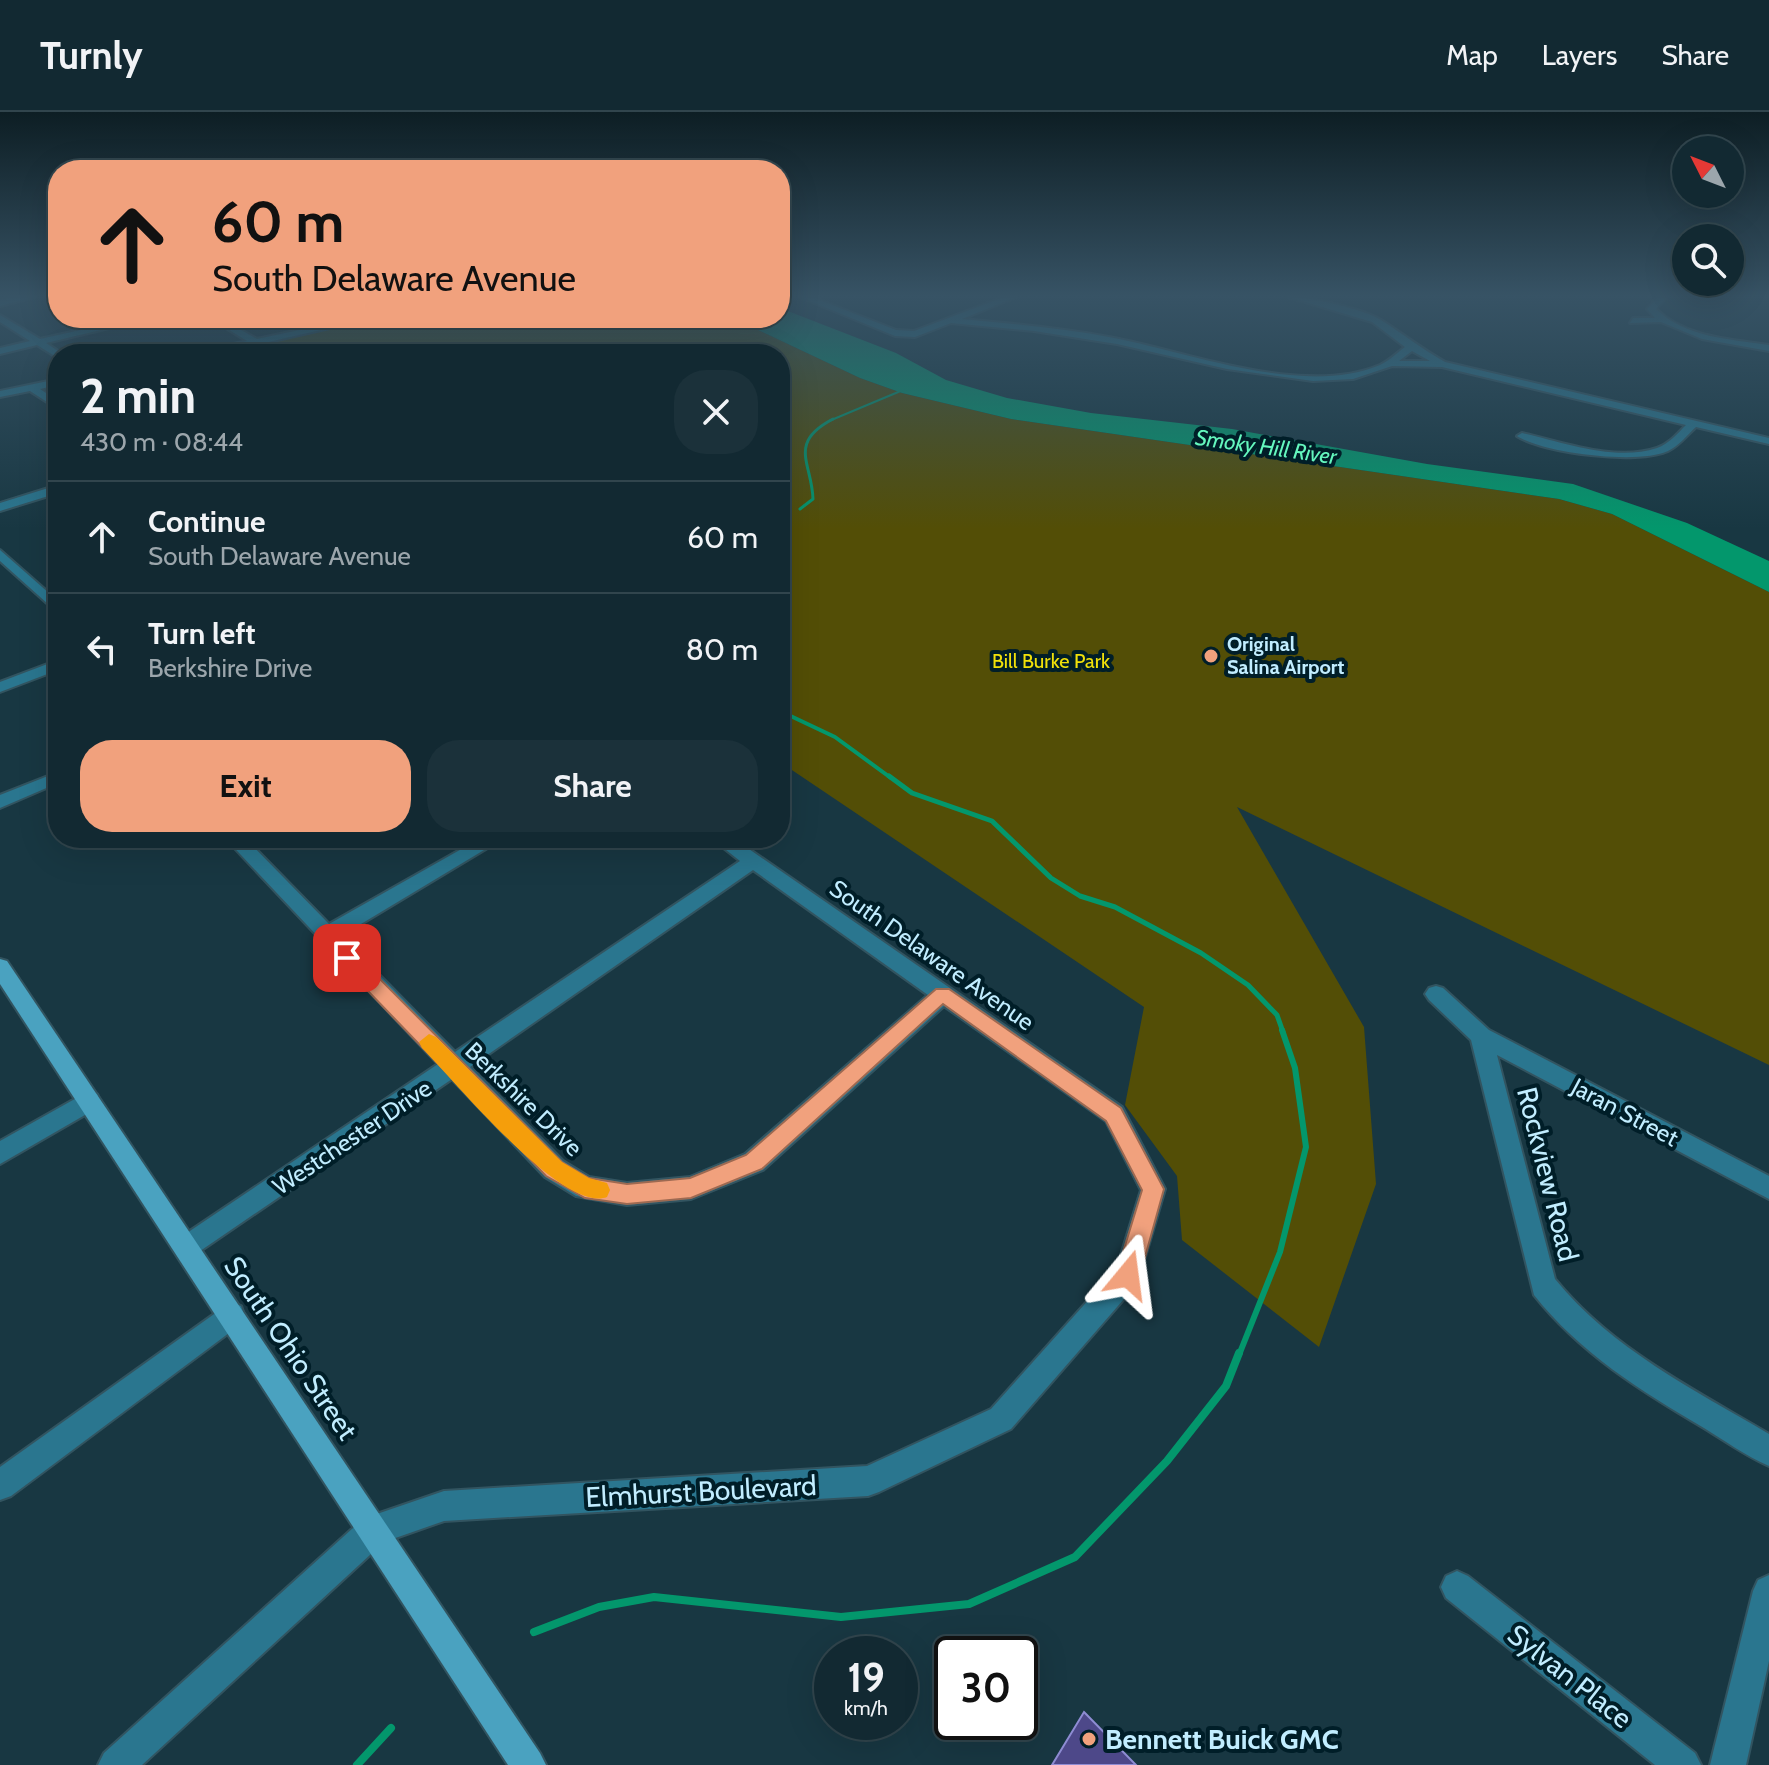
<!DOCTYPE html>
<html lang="en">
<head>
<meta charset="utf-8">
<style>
  body { margin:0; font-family:Cabin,sans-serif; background:#1b313a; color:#f1f3f6; height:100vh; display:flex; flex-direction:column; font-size:30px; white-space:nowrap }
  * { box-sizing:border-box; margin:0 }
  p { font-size:26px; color:#9ca6ac }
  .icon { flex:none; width:44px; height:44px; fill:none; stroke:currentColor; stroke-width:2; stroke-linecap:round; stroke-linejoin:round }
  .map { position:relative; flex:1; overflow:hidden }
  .sheet { position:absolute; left:48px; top:232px; width:742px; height:504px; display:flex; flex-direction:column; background:#122932; border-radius:32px; box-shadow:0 8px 32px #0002,0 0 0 2px #31454d }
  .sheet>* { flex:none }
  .top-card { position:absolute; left:48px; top:48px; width:742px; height:168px; border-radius:32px; box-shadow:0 8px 32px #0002,0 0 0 2px #31454d; background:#f1a17d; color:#111; overflow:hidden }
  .needle { width:52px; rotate:312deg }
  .fabs { position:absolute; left:1672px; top:24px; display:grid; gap:16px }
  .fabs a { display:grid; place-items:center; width:72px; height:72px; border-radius:50%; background:#122932; box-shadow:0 8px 32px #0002,0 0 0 2px #31454d; font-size:40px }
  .speed { position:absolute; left:814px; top:1524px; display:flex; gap:16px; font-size:40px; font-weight:700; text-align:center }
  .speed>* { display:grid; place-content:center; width:104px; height:104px; border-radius:50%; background:#122932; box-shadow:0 8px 32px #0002,0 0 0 2px #31454d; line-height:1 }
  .speed small { font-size:20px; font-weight:400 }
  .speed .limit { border:4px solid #111; border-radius:12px; background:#fff; color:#111 }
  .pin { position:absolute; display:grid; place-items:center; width:68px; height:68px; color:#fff; margin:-34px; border-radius:16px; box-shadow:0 4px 12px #0006 }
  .me { position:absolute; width:88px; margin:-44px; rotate:16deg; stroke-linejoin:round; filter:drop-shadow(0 0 6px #0008) }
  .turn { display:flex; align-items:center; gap:28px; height:168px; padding:0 32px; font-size:36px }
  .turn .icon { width:104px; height:104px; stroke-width:2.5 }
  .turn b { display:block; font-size:56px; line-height:68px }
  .round { display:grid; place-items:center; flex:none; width:84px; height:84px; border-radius:32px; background:#1b313a }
  .headline { display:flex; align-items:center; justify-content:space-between; height:136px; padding:0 32px }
  h1 { font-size:48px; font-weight:800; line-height:60px }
  .cta { display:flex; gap:16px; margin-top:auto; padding:16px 32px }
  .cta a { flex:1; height:92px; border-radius:32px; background:#f1a17d; color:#111; font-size:32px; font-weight:800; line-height:92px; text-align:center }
  .cta a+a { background:#1b313a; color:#f1f3f6 }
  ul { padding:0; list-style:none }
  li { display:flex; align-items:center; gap:24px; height:112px; padding:0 32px; border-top:2px solid #31454d }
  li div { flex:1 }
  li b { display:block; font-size:30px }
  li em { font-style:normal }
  header { display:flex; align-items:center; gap:48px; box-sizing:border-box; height:112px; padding:0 40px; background:#122932; border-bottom:2px solid #31454d }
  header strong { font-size:38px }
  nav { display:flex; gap:44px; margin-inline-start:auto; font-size:28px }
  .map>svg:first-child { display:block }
  .green { fill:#534e06 }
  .water { fill:#03976c }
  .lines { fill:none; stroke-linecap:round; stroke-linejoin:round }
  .stream-far5 { stroke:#03976c; stroke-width:2 }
  .stream-far4 { stroke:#03976c; stroke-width:3 }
  .stream-far3 { stroke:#03976c; stroke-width:4 }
  .stream-far2 { stroke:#03976c; stroke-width:5 }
  .stream-far1 { stroke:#03976c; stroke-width:6 }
  .stream { stroke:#03976c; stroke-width:8 }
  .building { fill:#4d4889; stroke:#8e8cd3; stroke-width:2 }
  .minor-casing { stroke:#325460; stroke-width:4 }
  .major-casing { stroke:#325460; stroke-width:4 }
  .minor { fill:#2a768f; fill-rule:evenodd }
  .major { fill:#4aa2c0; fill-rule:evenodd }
  .route { fill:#f1a17d; stroke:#9d6951; stroke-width:2 }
  .slow { fill:#f59e0b }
  .poi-dot { fill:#f1a17d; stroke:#001e28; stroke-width:3 }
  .labels { text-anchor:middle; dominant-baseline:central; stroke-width:8; stroke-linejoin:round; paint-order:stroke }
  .far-poi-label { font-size:20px; font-weight:bold; fill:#c1edff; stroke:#001e28; text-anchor:start }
  .far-park-label { font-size:20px; fill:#f1e109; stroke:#001e28 }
  .far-water-label { font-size:22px; font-style:italic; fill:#64f7be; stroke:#001e28 }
  .street-label { font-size:24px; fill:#c1edff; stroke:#001e28 }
  .near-street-label { font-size:28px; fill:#c1edff; stroke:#001e28 }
  .near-poi-label { font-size:28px; font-weight:bold; fill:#c1edff; stroke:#001e28; text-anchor:start }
</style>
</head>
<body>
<header>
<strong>Turnly</strong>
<nav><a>Map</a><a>Layers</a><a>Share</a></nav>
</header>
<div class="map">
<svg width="1769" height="1653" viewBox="0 0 1769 1653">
  <rect width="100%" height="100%" fill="#183742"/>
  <polygon class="green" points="375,206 733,206 860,266 902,281 1011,307 1559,387 1612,402 1769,480 1769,953 1237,695 1364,915 1376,1072 1319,1235 1182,1128 1177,1064 1125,993 1144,895 780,650 780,242 290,242 271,230"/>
  <polygon class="water" points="780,196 896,241 946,268 1007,286 1091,301 1232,317 1427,352 1573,372 1687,411 1769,449 1769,480 1612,402 1559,387 1011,307 902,281 860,266 733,206 780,206"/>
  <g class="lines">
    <polyline class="stream-far5" points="829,309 903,278"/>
    <path class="stream-far4" d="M800 397 813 387C812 351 787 331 833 307"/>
    <polyline class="stream-far3" points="780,599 835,625 891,666"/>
    <polyline class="stream-far2" points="889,664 912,681 992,709 1051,766 1080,784 1115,795 1201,841 1248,873 1277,903 1283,920"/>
    <polyline class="stream-far1" points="1239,1243 1280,1140 1306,1035 1295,956 1282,918"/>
    <g class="stream">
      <polyline points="534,1520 599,1495 654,1485 841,1505 969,1492 1075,1445 1167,1349 1226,1274 1239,1241"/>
      <polyline points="357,1653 391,1616"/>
    </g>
  </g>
  <polygon class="building" points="1084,1600 1136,1653 1052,1653"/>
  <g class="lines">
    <g class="minor-casing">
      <g id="minor">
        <polygon points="17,185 34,185 0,194 0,188"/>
        <path d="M800 185H812L896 218 914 219 1004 185H1016L962 207C1013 212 1064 216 1114 226 1192 241 1304 285 1380 253 1389 249 1397 241 1405 235L1372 210 1289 185C1311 185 1363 197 1381 208 1403 222 1422 237 1445 250L1769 326V332L1696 315C1687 323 1679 334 1668 339 1638 353 1543 341 1517 324L1522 321C1563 330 1615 350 1657 336 1669 332 1678 321 1686 313L1442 255 1392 254 1353 267 1313 269 1227 257 1117 232 1034 219 951 211 915 225 895 224ZM1412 239 1430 249H1399Z"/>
        <path d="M1658 185H1667L1656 197C1686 226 1730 227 1769 233V239L1702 227 1661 210 1630 211 1633 206H1655L1647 197Z"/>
        <polygon points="0,203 40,227 135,206 151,206 46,231 61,241 58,246 37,233 0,242 0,236 30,229 0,210"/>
        <polygon points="210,206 220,206 257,227 356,206 373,206 264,231 282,242 270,242 254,233 208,242 190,242 247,229"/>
        <polygon points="58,267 58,273 40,277 58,289 58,297 30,279 0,285 0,279"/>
        <polygon points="58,373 58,381 0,399 0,391"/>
        <polygon points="0,438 58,489 58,501 0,449"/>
        <polygon points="58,548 58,558 0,580 0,570"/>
        <polygon points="58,660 58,671 0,696 0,683"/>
        <path d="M225 726H245L329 812 481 726H504L341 824 455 940 740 749 711 726H733L1122 995 1165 1077 1137 1172 1011 1317 879 1380 868 1384 444 1409 384 1430 142 1653H98L104 1641 363 1407 374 1403 444 1379 867 1354 991 1297 1117 1156 1141 1078 1106 1009 944 894 763 1058 691 1087 627 1093 576 1084 545 1065 452 967 187 1148 178 1145 174 1136 178 1127 438 952ZM753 758 928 883 745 1042 690 1065 627 1071 589 1065 563 1049 470 955Z"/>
        <path d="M1436 874 1443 876 1489 918 1769 1064V1087L1497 943 1555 1167C1612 1237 1693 1277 1769 1322V1354C1746 1344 1725 1329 1704 1316 1641 1279 1580 1241 1534 1183L1471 928 1429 888 1425 882 1429 876Z"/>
        <polygon points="89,979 97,982 100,989 97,996 0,1052 0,1029"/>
        <polygon points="231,1190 241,1194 244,1203 241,1212 11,1384 0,1388 0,1355"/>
        <polygon points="1457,1459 1468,1464 1695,1641 1701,1653 1655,1653 1446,1486 1441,1475 1446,1464"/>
        <polygon points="1769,1463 1769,1549 1746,1653 1710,1653 1753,1479 1758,1468"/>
      </g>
    </g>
    <g class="major-casing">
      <polygon id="major" points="0,847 7,849 540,1641 546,1653 508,1653 0,872"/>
    </g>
    <use href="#minor" class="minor"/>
    <use href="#major" class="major"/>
  </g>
  <linearGradient id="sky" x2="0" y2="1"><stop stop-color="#0d1e24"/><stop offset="0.44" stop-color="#375365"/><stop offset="1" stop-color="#375365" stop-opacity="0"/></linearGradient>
  <rect width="1769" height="417" fill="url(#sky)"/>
  <polygon class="route" points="347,839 354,841 562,1050 589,1066 627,1072 690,1066 746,1043 936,877 949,877 1121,996 1164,1077 1140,1163 1136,1171 1128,1174 1120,1171 1116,1163 1142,1078 1106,1009 943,892 762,1057 691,1086 627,1092 585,1086 546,1064 341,851 338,846"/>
  <path class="slow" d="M429 922 436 925 562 1050 589 1066 607 1071 610 1078 607 1085C563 1102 454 968 422 936L419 930Z"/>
  <g class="poi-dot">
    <circle cx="1211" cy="544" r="8"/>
    <circle cx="1089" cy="1627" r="8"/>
  </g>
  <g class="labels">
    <g class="far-poi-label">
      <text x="1227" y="532">Original<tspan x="1227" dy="23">Salina Airport</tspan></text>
    </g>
    <g class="far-park-label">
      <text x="1051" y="549">Bill Burke Park</text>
    </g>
    <g class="far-water-label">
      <text transform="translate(1266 335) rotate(8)">Smoky Hill River</text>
    </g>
    <g class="street-label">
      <text transform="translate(932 843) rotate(35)">South Delaware Avenue</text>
      <text transform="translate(524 987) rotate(44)">Berkshire Drive</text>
      <text transform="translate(1625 1000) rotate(28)">Jaran Street</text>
      <text transform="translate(352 1025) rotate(-34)">Westchester Drive</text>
    </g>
    <g class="near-street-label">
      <text transform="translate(1548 1062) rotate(76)">Rockview Road</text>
      <text transform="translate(291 1236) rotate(56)">South Ohio Street</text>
      <text transform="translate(701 1379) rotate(-3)">Elmhurst Boulevard</text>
      <text transform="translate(1570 1564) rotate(38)">Sylvan Place</text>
    </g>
    <g class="near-poi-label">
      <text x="1105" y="1627">Bennett Buick GMC</text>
    </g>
  </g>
</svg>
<div class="fabs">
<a><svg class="needle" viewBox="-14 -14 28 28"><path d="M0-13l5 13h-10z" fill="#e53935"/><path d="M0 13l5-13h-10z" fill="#9ca6ac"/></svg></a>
<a><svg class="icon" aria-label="search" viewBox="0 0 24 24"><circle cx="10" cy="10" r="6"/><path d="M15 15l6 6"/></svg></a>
</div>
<div class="speed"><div>19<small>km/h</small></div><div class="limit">30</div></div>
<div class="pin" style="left:347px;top:846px;background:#d93025"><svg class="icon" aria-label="arrive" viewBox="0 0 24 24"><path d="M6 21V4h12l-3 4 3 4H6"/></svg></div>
<svg class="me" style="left:1128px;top:1163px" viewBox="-20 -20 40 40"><path d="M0-17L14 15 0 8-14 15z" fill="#f1a17d" stroke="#fff" stroke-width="4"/></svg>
<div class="top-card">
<div class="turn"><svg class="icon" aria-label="ahead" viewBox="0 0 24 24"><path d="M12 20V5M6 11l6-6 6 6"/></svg><div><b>60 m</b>South Delaware Avenue</div></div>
</div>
<section class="sheet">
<div class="headline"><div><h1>2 min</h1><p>430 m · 08:44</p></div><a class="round"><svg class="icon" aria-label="close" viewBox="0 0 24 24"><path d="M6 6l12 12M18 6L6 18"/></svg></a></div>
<ul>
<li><svg class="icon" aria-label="ahead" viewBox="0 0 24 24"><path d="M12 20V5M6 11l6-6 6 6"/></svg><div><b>Continue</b><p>South Delaware Avenue</p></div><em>60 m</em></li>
<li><svg class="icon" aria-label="left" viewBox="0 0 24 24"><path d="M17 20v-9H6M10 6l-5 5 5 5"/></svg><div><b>Turn left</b><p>Berkshire Drive</p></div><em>80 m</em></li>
</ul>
<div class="cta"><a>Exit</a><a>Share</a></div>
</section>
</div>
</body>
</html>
